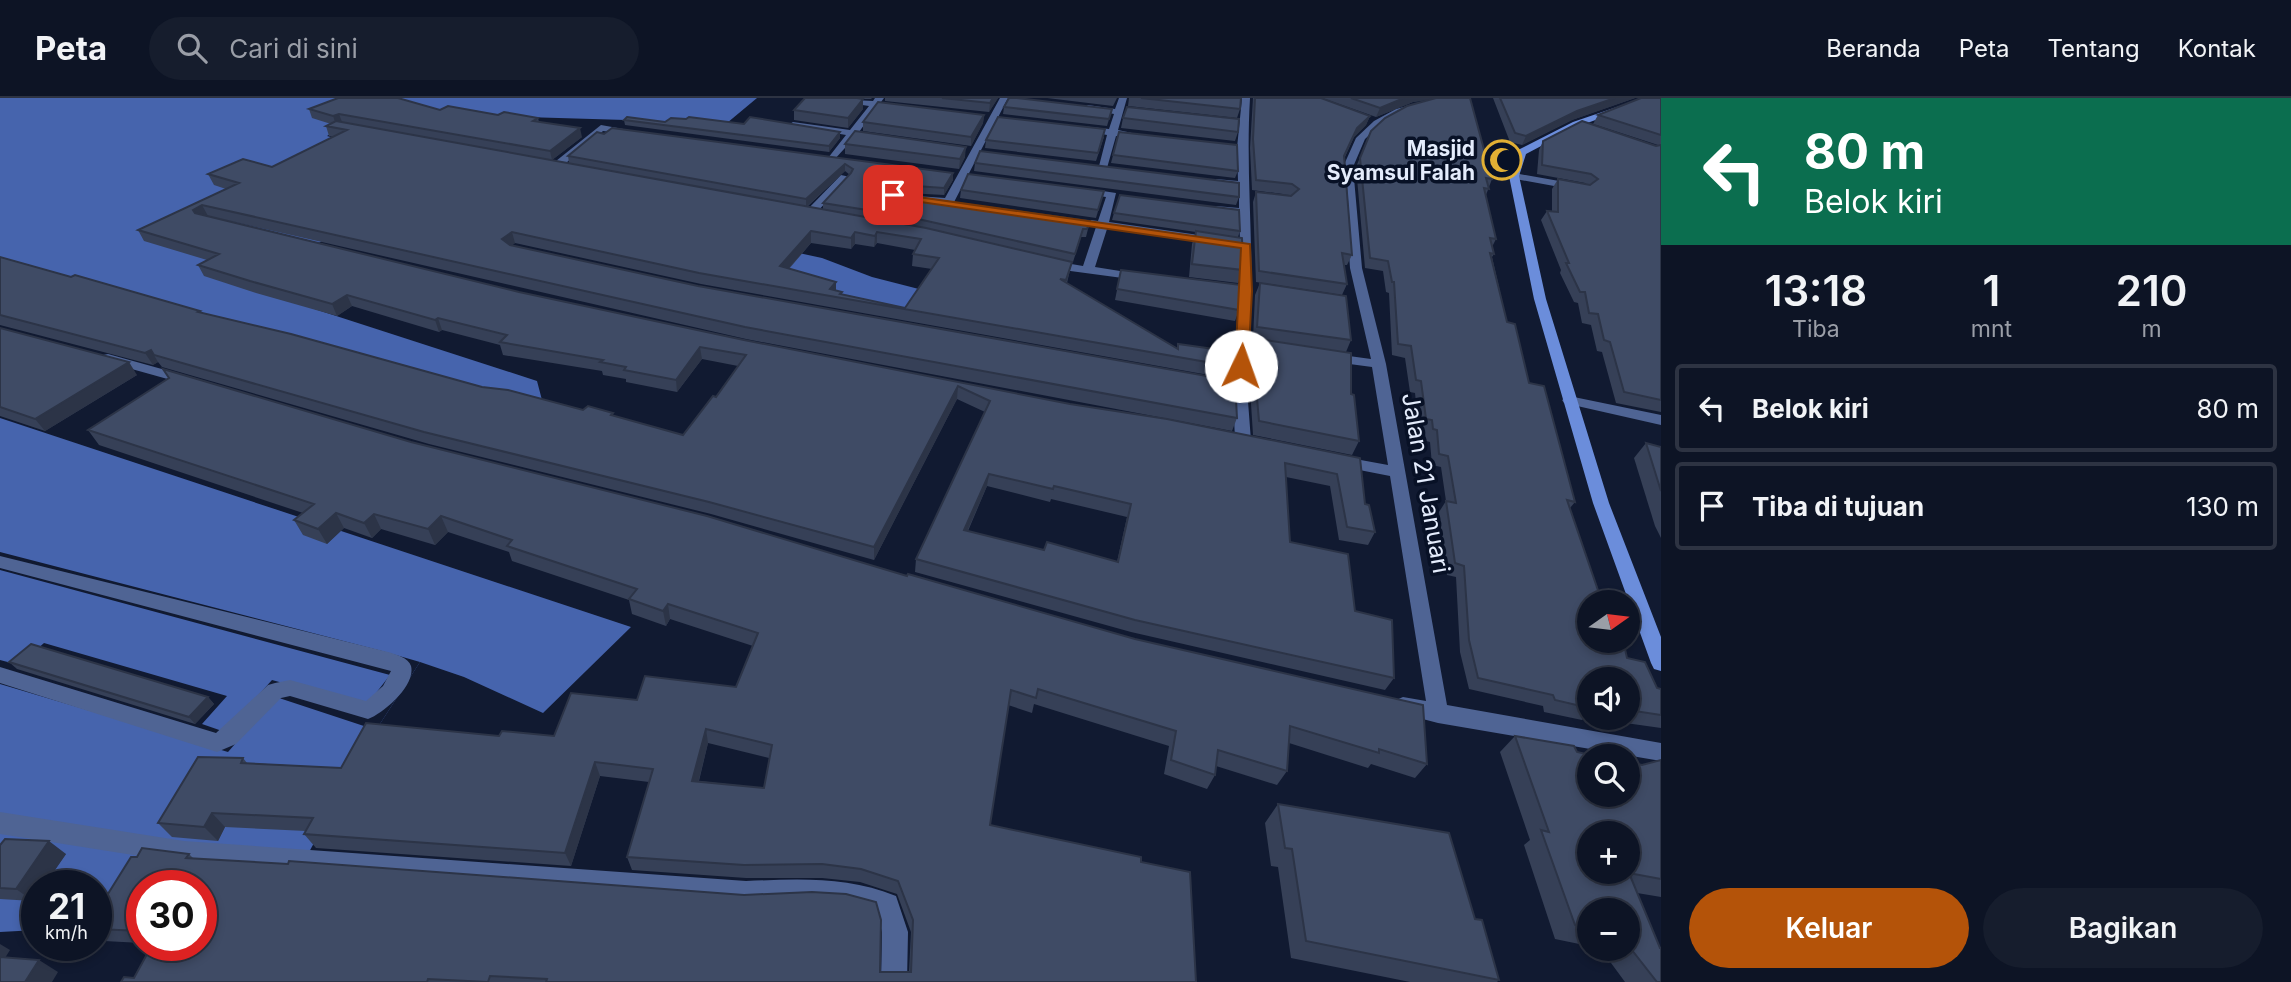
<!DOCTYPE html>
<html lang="id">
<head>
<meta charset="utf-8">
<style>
  body { margin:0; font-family:Inter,sans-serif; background:#161d2d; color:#f1f3f6; height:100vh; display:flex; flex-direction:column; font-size:26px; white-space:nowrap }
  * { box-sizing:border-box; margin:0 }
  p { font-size:23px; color:#9a9ea7 }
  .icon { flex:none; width:38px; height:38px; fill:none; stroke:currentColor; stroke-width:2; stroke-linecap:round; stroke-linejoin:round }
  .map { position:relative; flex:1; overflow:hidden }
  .side { display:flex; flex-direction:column; background:#0d1425; width:630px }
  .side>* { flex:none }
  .guide { background:#0b6e4f; color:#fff; overflow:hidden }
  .needle { width:46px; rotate:76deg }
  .buttons { position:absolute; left:1577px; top:492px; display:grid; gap:14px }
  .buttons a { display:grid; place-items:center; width:63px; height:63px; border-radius:50%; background:#0d1425; box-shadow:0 4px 10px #0003,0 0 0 2px #2d3342; font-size:35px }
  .speed { position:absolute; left:21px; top:772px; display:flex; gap:14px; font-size:35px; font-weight:700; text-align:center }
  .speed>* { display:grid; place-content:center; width:91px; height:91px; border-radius:50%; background:#0d1425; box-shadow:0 4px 10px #0003,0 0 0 2px #2d3342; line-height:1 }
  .speed small { font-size:18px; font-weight:400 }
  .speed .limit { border:10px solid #d22; background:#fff; color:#111 }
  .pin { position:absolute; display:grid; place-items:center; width:60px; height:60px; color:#fff; margin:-30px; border-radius:14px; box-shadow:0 4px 10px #0006 }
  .me { position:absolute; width:77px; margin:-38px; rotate:3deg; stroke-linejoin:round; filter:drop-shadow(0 0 5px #0008) }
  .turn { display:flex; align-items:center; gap:24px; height:147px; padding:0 28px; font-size:32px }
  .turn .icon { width:91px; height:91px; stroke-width:2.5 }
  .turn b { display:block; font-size:49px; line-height:60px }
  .eta { display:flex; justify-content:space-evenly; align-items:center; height:119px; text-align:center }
  .eta b { font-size:42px; font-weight:600; line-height:49px }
  .cta { display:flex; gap:14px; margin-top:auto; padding:14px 28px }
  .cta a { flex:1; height:80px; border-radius:42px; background:#b45309; color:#fff; font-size:28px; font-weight:600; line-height:80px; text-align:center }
  .cta a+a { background:#161d2d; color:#f1f3f6 }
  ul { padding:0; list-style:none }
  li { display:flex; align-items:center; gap:21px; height:88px; margin:0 14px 10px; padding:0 14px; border:4px solid #2d3342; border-radius:7px }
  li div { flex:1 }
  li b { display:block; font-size:26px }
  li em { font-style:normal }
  header { display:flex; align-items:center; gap:42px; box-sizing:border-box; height:98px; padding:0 35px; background:#0d1425; border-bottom:2px solid #2d3342 }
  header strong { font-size:33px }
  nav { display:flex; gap:38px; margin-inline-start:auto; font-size:24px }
  .search { width:490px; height:63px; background:#161d2d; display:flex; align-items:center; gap:18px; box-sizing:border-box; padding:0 24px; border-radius:38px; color:#9a9ea7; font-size:26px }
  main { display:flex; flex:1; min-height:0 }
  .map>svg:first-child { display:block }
  .water { fill:#4664ad }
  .pier { fill:#111a31 }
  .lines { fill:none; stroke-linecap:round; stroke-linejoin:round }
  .minor { fill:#4f6494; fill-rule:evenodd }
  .secondary { fill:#6b8ddb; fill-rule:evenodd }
  .wall { fill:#364057; fill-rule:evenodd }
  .shaded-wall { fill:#2c3447 }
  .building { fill:#3f4b65; stroke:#2c3447; stroke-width:2; fill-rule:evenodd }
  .route { fill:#b45309; stroke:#753606; stroke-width:2 }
  .labels { text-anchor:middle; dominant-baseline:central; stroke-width:7; stroke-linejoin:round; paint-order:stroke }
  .far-poi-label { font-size:21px; font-weight:bold; fill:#e4ecfc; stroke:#081126; text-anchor:end }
  .street-label { font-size:24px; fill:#e4ecfc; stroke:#081126 }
</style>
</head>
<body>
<header>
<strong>Peta</strong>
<div class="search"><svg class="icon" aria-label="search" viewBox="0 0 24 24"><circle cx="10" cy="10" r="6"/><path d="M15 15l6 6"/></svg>Cari di sini</div>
<nav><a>Beranda</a><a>Peta</a><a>Tentang</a><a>Kontak</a></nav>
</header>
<main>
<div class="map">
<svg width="1661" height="884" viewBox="0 0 1661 884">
  <rect width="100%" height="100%" fill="#111a31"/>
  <g class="water">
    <polygon points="0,0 757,0 727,25 392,15 340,30 327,38 572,106 822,160 872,179 989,209 932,221 393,95 298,159 259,193 537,283 542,302 0,183"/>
    <polygon points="0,320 631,529 543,615 464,579 420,564 376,632 303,765 167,747 96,818 96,788 37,788 37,832 0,834"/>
  </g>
  <polygon class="pier" points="0,454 382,553 420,564 376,632 276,599 228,654 0,586 0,562 19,567 44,545 227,598 202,626 225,634 272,582 366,608 390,577 0,472"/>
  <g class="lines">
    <g class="minor">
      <polygon points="815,0 873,3 875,0 884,0 881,4 903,9 898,12 877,9 859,34 879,37 879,41 855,39 833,63 828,60 846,37 788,27 793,24 850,32 869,8"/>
      <polygon points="1000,0 1008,0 953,106 897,102 886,128 860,127 860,123 878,122 889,96 945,100"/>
      <polygon points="1119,0 1127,0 1118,32 1146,38 1141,41 1116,38 1107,70 1098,72 1107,37 1077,31 1082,28 1109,31 1114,16 1083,10 1088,7 1115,11"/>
      <path d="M1242 0H1250C1245 82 1256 161 1249 243L1278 247 1285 251 1278 255 1249 251 1247 290 1251 343 1243 348 1235 343 1233 293 1207 287 1205 284 1212 280 1233 284 1240 196 1218 194 1212 190 1218 186 1241 189 1240 150 1107 131 1095 169 1145 177V183L1048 170 1042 166 1048 162 1083 168 1096 129 1085 125 1091 122 1098 123 1106 99 1079 95V91L1083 90 1116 95 1109 124 1240 143 1239 117 1216 114 1210 111 1216 108 1239 110V90L1211 84 1216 81 1238 83 1237 50Z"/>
      <polygon points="1438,0 1453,0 1402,15 1380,27 1365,41 1353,69 1362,170 1386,266 1447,607 1661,645 1661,663 1438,625 1396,614 1393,608 1396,602 1403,599 1426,603 1390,378 1339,368 1331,363 1339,358 1388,367 1372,269 1327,263 1320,259 1327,255 1371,261 1350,170 1343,69 1356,40 1374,23 1396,11"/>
      <polygon points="601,27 640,34 635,37 603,33 559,71 551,71 551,67"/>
      <polygon points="1514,75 1576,86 1581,89 1576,92 1510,80 1510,76"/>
      <polygon points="841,77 850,79 814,117 806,117 806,113"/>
      <polygon points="108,256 194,280 196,283 189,287 103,263 103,257"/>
      <polygon points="1569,298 1661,317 1661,327 1564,305 1562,302"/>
      <path d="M0 458 388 554C395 556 409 560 411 568 416 587 384 615 368 621L290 598 281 600 236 646 217 654 0 585V569L216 635 268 587 275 585 290 582 366 603 383 588 391 573 0 470Z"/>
      <path d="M0 714 184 743 746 783C798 781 847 778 896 798L908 834 907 884H881L882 834 877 815C838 798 788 805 746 807L184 765 0 736Z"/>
    </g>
    <polygon class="secondary" points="1643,0 1656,0 1579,28 1526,56 1519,78 1546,201 1609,405 1661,539 1661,573 1654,571 1651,565 1593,405 1534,201 1509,78 1518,52 1573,24"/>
  </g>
  <g class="wall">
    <polygon points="805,0 872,0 871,1 860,1 863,1 863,11 848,30 794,22 794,12"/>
    <polygon points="885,0 998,0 989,14 885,3"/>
    <polygon points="1047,0 1117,0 1113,8"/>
    <polygon points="1129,0 1241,0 1240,11 1237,20 1128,8"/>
    <polygon points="1253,0 1321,0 1370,18 1366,27 1354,39 1345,59 1352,157 1347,167 1344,167 1347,186 1342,197 1256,184 1253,104 1256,94 1290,97 1252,92 1250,50"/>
    <polygon points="1322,0 1470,0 1492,81 1486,97 1496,141 1492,149 1494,156 1492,159 1507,224 1529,285 1575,404 1570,410 1602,504 1627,560 1657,590 1661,591 1661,630 1590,620 1628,620 1628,581 1589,581 1589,619 1585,619 1582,622 1544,614 1543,608 1469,591 1460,554 1456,479 1447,477 1439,414 1446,403 1441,369 1432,367 1430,344 1426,343 1425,334 1419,333 1415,295 1410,294 1405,260 1392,257 1389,195 1386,194 1383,173 1365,170 1356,69 1371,33 1433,1 1413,4 1376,19"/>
    <polygon points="1493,0 1635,0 1572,22 1522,47 1510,44"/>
    <polygon points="1661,0 1661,314 1616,305 1602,254 1597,253 1591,227 1582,225 1578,205 1574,204 1560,175 1561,172 1541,122 1547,113 1552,114 1552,91 1558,81 1587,87 1585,85 1537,76 1539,52 1543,43 1658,47 1593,26 1598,17"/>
    <polygon points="1004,9 1112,11 1107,28 1003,16"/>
    <path d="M309 11 440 12 538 20 539 24 582 39 552 62 569 65 568 58 597 34 953 75V82L944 97 888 94 878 118 874 121 906 126 891 123V115L1090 123 1086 139H1081L1073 164 994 146 1072 164 1067 185 1177 251 1178 246 1235 269 1231 281 701 186 515 145 512 147 1237 320 1232 333 746 241 208 118 519 194 744 242 1070 306 1360 360 1365 406 1375 434 1368 447 1339 442 1330 388 1286 379 1290 444 1355 513 1394 580 1385 592 1131 534 915 474 916 461 985 314 957 301 874 462 711 416 429 346 162 269 158 264 153 267 0 227V159L201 215 482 289 583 312 614 318 683 337 716 299 738 268 702 261 677 294 626 284V281L603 277 602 273 503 257 500 247 442 232 439 234 352 208 337 218 256 195 204 178 198 167 207 162 144 143 138 132 226 91 214 87 208 76 272 69 333 39 329 38 326 28 331 26 312 20ZM845 73 850 77 823 105V111L807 109ZM811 145 851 151 855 146 874 149 877 145 915 152 913 156 912 168 932 171 905 210 842 197V194L836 193V184L789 171ZM987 388 1050 404 1051 401 1127 419 1117 464 1044 452 968 433Z"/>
    <polygon points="984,17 983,25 971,48 863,33 863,24"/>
    <polygon points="1123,20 1238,34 1235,43 1121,30"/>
    <polygon points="624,22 665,24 840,40 829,54 625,27"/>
    <polygon points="1119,34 1238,73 1235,80 1111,65"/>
    <polygon points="1104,39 1096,63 985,50 986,42"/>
    <polygon points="845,46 965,59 959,71 845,56"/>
    <polygon points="975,65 1239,99 1236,107 974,73"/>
    <polygon points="961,92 1104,93 1096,120 960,100"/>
    <polygon points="1114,115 1240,133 1238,139 1243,172 1238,185 1189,179 1192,146 1196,134 1112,122"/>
    <polygon points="1121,172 1239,212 1235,223 1115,202"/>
    <polygon points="1260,185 1351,242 1346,254 1351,296 1359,343 1352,357 1253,337 1250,290 1253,254 1258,242 1253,241 1255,197"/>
    <polygon points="0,230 137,277 45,333 0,318"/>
    <path d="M169 280 1427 666 1415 680 1371 666 1368 670 1289 645 1287 673 1277 687 1216 668 1215 677 1207 691 1164 676 1169 648 1034 606 1032 615 1008 607 990 727 1141 764 1196 884H121L134 880 201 847 142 788V845L104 843 96 838V815L137 759 189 756 194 761 880 874H909L911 834 897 796 860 784 822 780H746L632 772 627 759 649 684 600 678 571 768 316 750 304 736 306 733 225 729 218 743 172 739 158 725 243 660 247 665 341 670 499 638H554L637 602 736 589 753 548 670 521 666 528 632 516 629 502 512 463 509 454 448 434 435 447 381 431 372 440 344 430 327 446 303 437 294 422 303 415 99 347 88 332ZM708 645 769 660 764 690 699 683Z"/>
    <polygon points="1646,345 1661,349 1661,440 1655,428 1634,360"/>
    <polygon points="9,564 208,599 214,606 195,626 17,571"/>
    <polygon points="1515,638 1577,654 1642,667 1661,662 1661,799 1637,795 1661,884 1625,884 1600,850 1628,850 1628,812 1589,812 1589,848 1555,841 1524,747 1530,742 1500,654"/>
    <polygon points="1278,706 1499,882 1497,884 1410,884 1291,860 1278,769 1271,768 1265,725"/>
    <polygon points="0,747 66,756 33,803 0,801"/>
  </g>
  <g class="shaded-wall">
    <polygon points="993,0 998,0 989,14 990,5"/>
    <polygon points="1404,0 1439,0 1413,4 1376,19 1380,10"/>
    <polygon points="1615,0 1635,0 1572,22 1522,47 1526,38 1577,13"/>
    <polygon points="863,1 863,11 848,30 848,20"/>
    <polygon points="339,16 342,24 336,27 333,18"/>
    <polygon points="984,17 983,25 971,48 971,39"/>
    <polygon points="1370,18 1366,27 1354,39 1357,30"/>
    <polygon points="580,30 582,39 552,62 550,53"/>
    <polygon points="840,34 840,40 829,54 829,48"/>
    <polygon points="966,49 965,59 959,71 960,61"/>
    <polygon points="845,66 845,73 806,109 806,101"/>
    <polygon points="953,75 953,82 944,97 944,90"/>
    <polygon points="888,86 888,94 878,118 873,121 873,113"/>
    <polygon points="202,107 208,118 198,123 193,112"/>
    <polygon points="811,133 811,145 780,180 780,168"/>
    <polygon points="512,134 515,145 506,153 502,141"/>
    <polygon points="855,134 855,146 851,151 851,140"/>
    <polygon points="877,134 877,145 874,149 875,138"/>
    <polygon points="836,184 836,196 830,191"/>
    <polygon points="347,197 352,208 337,218 332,206"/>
    <polygon points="438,220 442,232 439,234 435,222"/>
    <polygon points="700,249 702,261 677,294 676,282"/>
    <polygon points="151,252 158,264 153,267 145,255"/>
    <polygon points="129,264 137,277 45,333 35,321"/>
    <polygon points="958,288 957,301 874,462 874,449"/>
    <polygon points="989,376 987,388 962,445 964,432"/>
    <polygon points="336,415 344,430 327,446 318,431"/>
    <polygon points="374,416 381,431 372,440 364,425"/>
    <polygon points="441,418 448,434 435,447 428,431"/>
    <polygon points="668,506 670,521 666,528 663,513"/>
    <polygon points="208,599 214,606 195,626 189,619"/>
    <polygon points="706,631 708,645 695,697 692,683"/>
    <polygon points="595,664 600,678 571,768 565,755"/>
    <polygon points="212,715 225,729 218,743 204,729"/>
    <polygon points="49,743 66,756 44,788 37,788 37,798 33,803 16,791"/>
    <polygon points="0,846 10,852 0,868"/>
    <polygon points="39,862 58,874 52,884 25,884"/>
  </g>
  <g class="building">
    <polygon points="338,0 398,0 440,12 448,8 498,17 504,14 538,20 533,23 580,30 550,53 339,16 333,18 309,11"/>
    <polygon points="805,0 857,0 863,1 848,20 794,12"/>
    <polygon points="942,0 993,0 990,5"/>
    <polygon points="1009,0 1017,0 1112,11 1109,21 1004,9"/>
    <polygon points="1141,0 1241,0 1240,11"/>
    <polygon points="1255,0 1321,0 1370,18 1357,30 1344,58 1352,157 1342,155 1347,186 1259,173 1256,94 1291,98 1299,91 1292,86 1256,82 1253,41"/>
    <polygon points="1351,0 1404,0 1380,10"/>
    <polygon points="1436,0 1470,0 1492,81 1486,80 1489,91 1484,90 1496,141 1490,140 1494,156 1490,155 1507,224 1515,226 1529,285 1544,288 1575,404 1567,402 1602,504 1589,504 1589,542 1623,542 1627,560 1645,564 1657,590 1661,591 1661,617 1628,612 1628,581 1589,581 1589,610 1555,602 1553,597 1478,580 1469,542 1464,468 1455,465 1446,403 1456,405 1448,358 1439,356 1437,332 1433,331 1432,322 1426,321 1421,283 1416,282 1411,248 1398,246 1394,184 1392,184 1388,163 1370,160 1360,60 1371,33 1385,20 1407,8"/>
    <polygon points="1500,0 1615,0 1577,13 1526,38 1515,35"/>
    <polygon points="1641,0 1661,0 1661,37 1598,17"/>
    <polygon points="878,4 984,17 971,39 863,24"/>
    <polygon points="1127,9 1239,21 1238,34 1123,20"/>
    <polygon points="627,19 665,24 671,20 686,21 689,19 744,26 750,19 840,34 829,48 624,22"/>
    <polygon points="998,19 1105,31 1098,55 986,42"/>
    <path d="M336 23 926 130 1072 164 1066 182 1060 181 1178 251V246L1236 254 1235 269 699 175 512 134 502 141 510 147 698 188 1235 283 1237 320 745 229 202 107 193 112 195 115 519 194 744 242 1070 306 1167 321 1360 360 1365 406 1369 407 1375 434 1347 429 1337 376 1285 365 1290 444 1348 456 1355 513 1392 522 1394 580 1135 522 916 461 990 303 958 288 874 449 709 404 424 334 154 257 151 252 145 255 0 217V159L71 179 75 177 200 213 198 214 291 236 482 289 508 292 583 312 588 308 613 315 611 317 683 337 713 298 716 299 746 257 700 249 676 282 624 272 626 269 600 264 603 262 500 244 507 237 438 220 435 222 347 197 332 206 250 183 198 167 219 156 138 132 239 85 208 76 243 61 272 69 347 32 326 28ZM811 133 851 140 855 134 875 138 877 134 921 141 913 156 939 160 905 210 840 196 842 194 830 191 836 184 780 168ZM989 376 1053 391 1054 388 1131 406 1118 464 1047 444 1044 452 964 432Z"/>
    <polygon points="1582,23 1656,48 1661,47 1661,302 1624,294 1610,244 1604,242 1598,216 1589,215 1585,194 1580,194 1566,165 1569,165 1547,113 1558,114 1558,81 1590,87 1598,81 1591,76 1542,67 1543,43"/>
    <polygon points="612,30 953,75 944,90 888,86 878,110 873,113 823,105 851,75 853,71 845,66 806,101 568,58 597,34 604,36"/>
    <polygon points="855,33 966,49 960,61 845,46"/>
    <polygon points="1119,34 1237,47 1238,73 1113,57"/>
    <polygon points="980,53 1239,85 1239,99 975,65"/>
    <polygon points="968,76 1104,93 1098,112 961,92"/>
    <polygon points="898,97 1090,123 1087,131 1083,131 1075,156 891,115"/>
    <polygon points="1120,97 1239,112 1240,133 1114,115"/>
    <polygon points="1196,133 1242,140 1243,172 1192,166"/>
    <polygon points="1121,172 1241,187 1239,212 1117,191"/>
    <polygon points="1260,185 1346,198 1351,242 1257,229"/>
    <polygon points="0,230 129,264 35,321 0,309"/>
    <polygon points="1258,241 1351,255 1351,296 1354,297 1359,343 1259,323 1255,277"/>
    <path d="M163 271 411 344 707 418 907 478 908 476 1135 541 1423 607 1427 666 1379 651V655L1290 628 1287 673 1218 652 1215 677 1171 662 1176 633 1038 591 1036 600 1011 592 990 727 1141 759V764L1190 774 1196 884H546L547 881 490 878 488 884 428 881 427 884H121L124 879 134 880 152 847H201V788H142V833L96 831V815L131 759H137L142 750 189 756 186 760 288 766 289 763 744 797 812 794 846 796 876 804 881 822 880 874H911L913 822 898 783 861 771 822 766 744 767 627 759 653 671 595 664 565 755 304 736 313 720 212 715 204 729 158 725 198 659 243 660 241 665 341 670 366 625 499 638 502 633 554 638 571 595 637 602 645 578 736 589 758 535 668 506 663 513 629 501 637 491 507 448 512 442 441 418 428 431 374 416 364 425 336 415 318 431 294 422 314 406 88 332 169 280ZM706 631 772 647 764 690 692 683Z"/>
    <polygon points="1646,345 1661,349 1661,393"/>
    <polygon points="31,546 208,599 189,619 9,564"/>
    <path d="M1515 638 1574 648 1577 654 1595 658H1589V696H1628V664L1642 667 1661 662V781L1629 775 1660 850H1661V884H1657L1628 847V812H1589V830L1575 827 1541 732 1549 734ZM1589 735H1628V774H1589Z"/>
    <polygon points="1278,706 1449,735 1475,821 1482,822 1499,882 1306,843 1292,751 1285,750"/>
    <polygon points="5,741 49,743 16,791 0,790 0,747"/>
    <polygon points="0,859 39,862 25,884 28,884 0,884"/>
  </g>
  <polygon class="route" points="890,95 1250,146 1252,193 1248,268 1241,272 1235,268 1241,150 893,100 890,100"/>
  <defs>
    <g id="mosque-ring" transform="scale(2.0125)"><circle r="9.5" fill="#081126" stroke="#e1af34" stroke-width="1.5"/><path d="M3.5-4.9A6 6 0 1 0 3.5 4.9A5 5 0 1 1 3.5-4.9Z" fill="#e1af34"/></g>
  </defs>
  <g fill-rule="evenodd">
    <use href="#mosque-ring" x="1502" y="62"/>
  </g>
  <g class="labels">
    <g class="far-poi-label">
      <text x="1475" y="50">Masjid<tspan x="1475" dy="24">Syamsul Falah</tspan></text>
    </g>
    <g class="street-label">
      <text transform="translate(1426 385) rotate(80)">Jalan 21 Januari</text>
    </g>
  </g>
</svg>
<div class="buttons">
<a><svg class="needle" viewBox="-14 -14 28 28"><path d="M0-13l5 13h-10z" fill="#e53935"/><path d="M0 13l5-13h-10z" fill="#9a9ea7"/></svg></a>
<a><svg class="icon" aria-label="sound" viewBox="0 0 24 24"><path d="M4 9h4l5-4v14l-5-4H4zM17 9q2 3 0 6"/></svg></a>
<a><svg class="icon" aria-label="search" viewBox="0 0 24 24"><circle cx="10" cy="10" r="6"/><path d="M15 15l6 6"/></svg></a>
<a>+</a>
<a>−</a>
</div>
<div class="speed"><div>21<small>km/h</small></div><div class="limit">30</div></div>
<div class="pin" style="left:893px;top:97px;background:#d93025"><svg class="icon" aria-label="arrive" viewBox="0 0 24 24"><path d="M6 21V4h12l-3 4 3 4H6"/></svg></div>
<svg class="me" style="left:1241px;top:268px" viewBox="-20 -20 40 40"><circle r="19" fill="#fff"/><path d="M0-13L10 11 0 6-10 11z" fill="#b45309"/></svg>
</div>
<section class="side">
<div class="guide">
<div class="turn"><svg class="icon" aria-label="left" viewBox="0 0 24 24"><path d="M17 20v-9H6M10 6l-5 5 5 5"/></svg><div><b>80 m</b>Belok kiri</div></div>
</div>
<div class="eta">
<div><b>13:18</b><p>Tiba</p></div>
<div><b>1</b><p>mnt</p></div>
<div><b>210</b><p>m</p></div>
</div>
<ul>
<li><svg class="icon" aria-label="left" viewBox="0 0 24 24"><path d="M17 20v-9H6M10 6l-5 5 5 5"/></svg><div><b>Belok kiri</b></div><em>80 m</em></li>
<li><svg class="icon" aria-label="arrive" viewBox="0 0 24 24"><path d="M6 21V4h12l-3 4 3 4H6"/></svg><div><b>Tiba di tujuan</b></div><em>130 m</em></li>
</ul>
<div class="cta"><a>Keluar</a><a>Bagikan</a></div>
</section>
</main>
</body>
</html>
